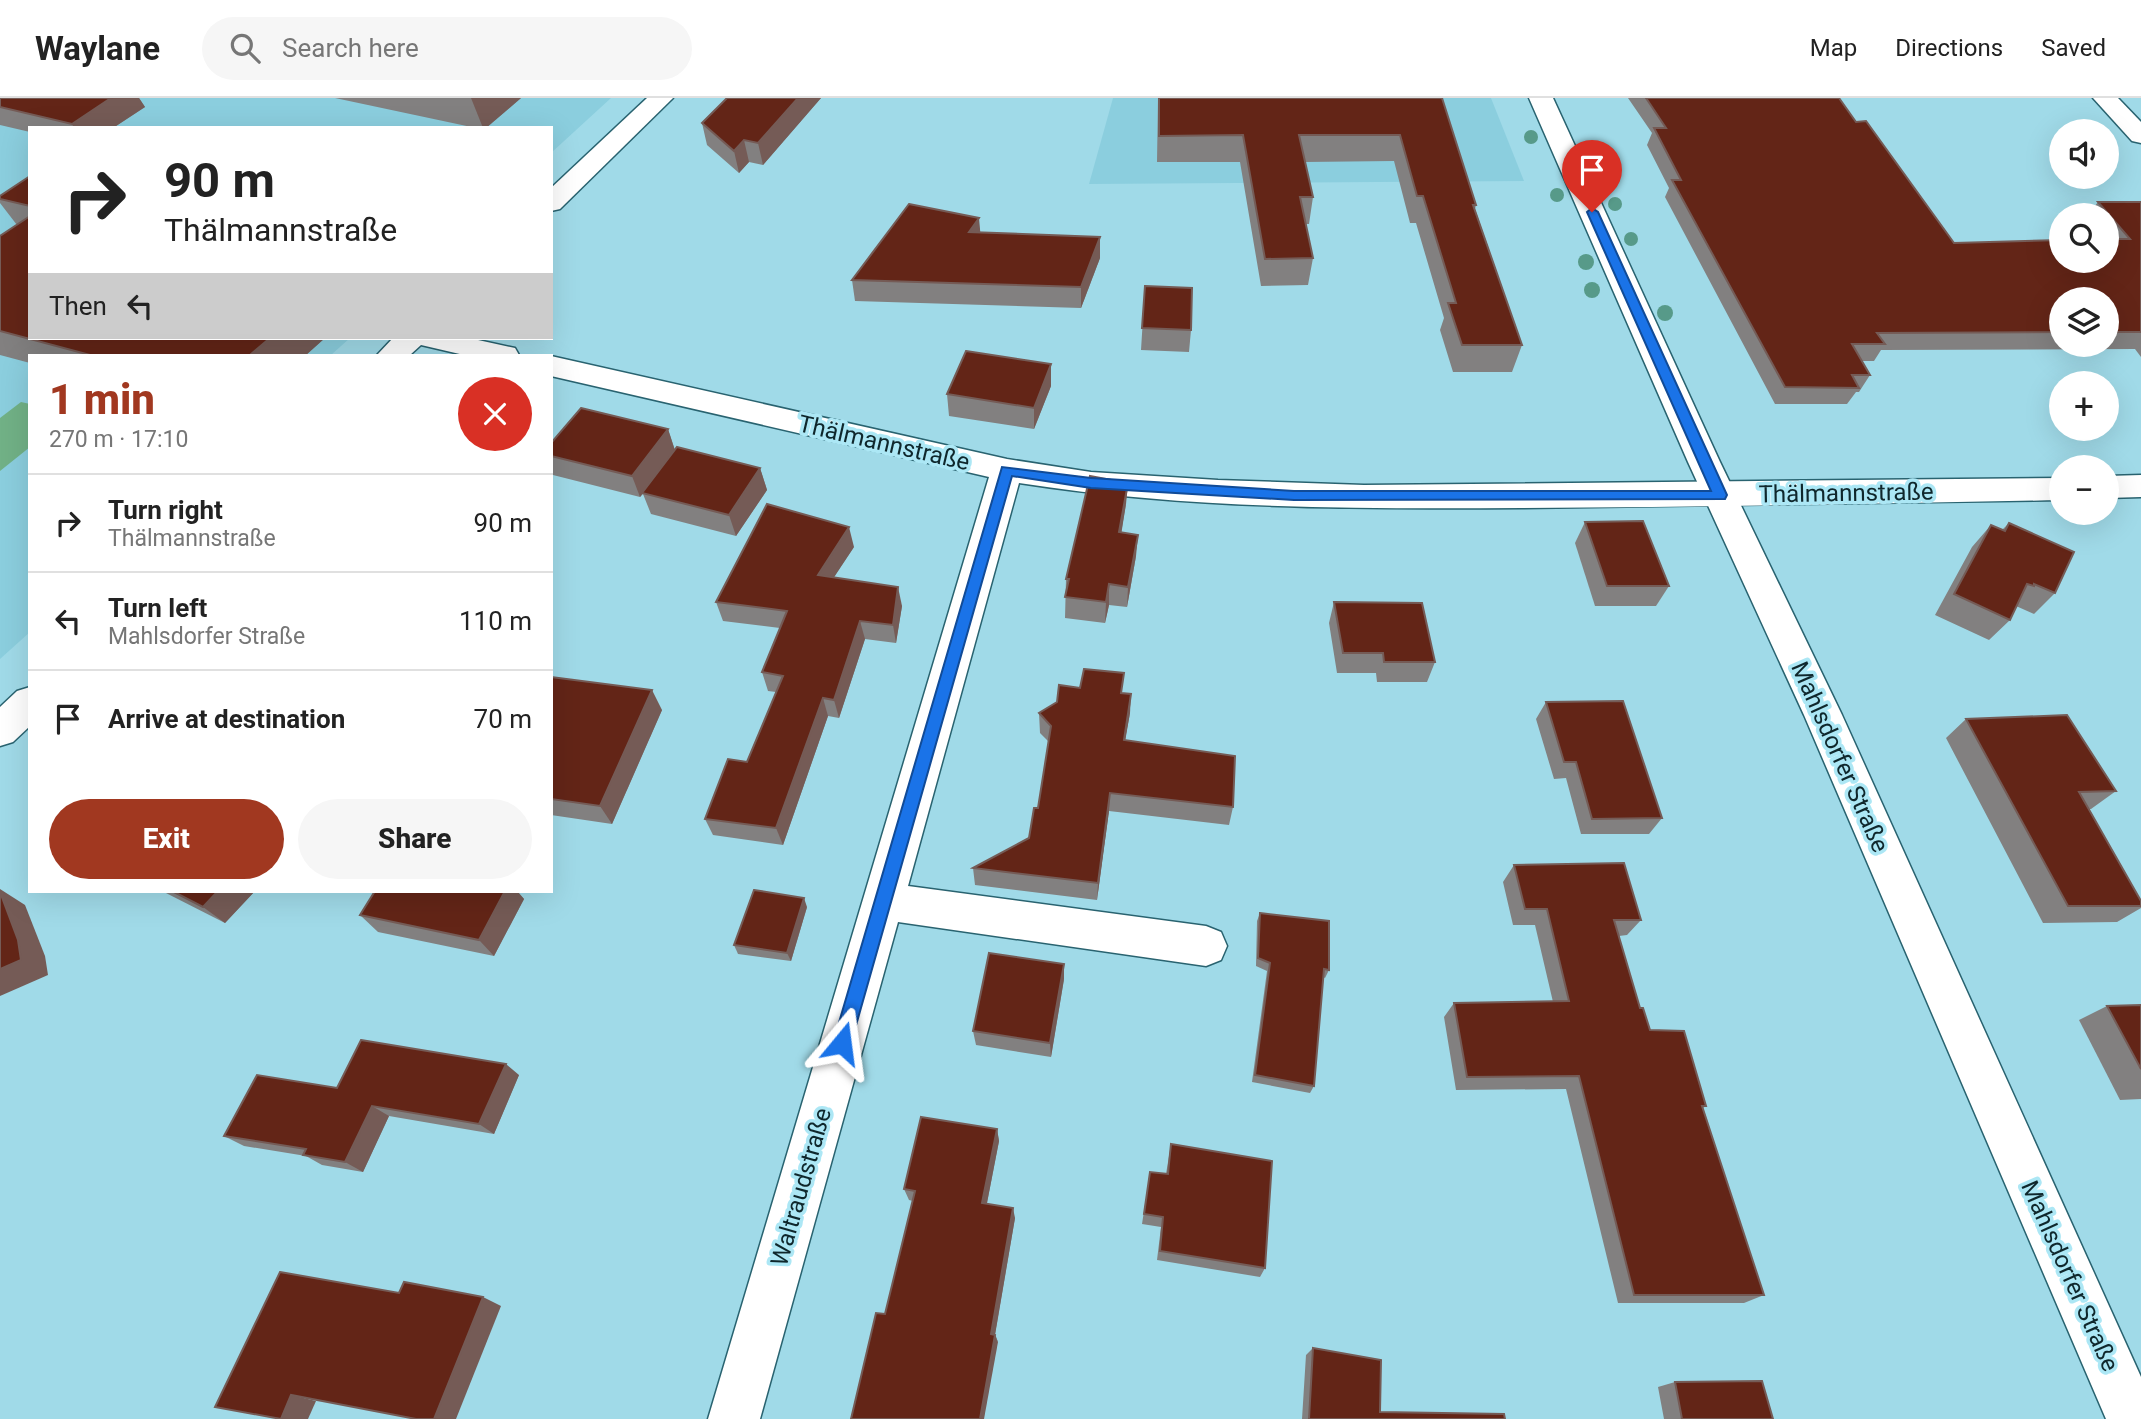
<!DOCTYPE html>
<html lang="en">
<head>
<meta charset="utf-8">
<style>
  body { margin:0; font-family:Roboto,sans-serif; background:#f6f6f6; color:#222; height:100vh; display:flex; flex-direction:column; font-size:26px; white-space:nowrap }
  * { box-sizing:border-box; margin:0 }
  p { font-size:23px; color:#767676 }
  .icon { flex:none; width:38px; height:38px; fill:none; stroke:currentColor; stroke-width:2; stroke-linecap:round; stroke-linejoin:round }
  .map { position:relative; flex:1; overflow:hidden }
  .details { position:absolute; left:28px; top:256px; width:525px; height:539px; display:flex; flex-direction:column; background:#fff; border-radius:0px; box-shadow:0 7px 28px #0002 }
  .details>* { flex:none }
  .top-card { position:absolute; left:28px; top:28px; width:525px; height:214px; border-radius:0px; box-shadow:0 7px 28px #0002; background:#fff; color:#222; overflow:hidden }
  .controls { position:absolute; left:2049px; top:21px; display:grid; gap:14px }
  .controls a { display:grid; place-items:center; width:70px; height:70px; border-radius:50%; background:#fff; box-shadow:0 7px 28px #0002; font-size:35px }
  .pin { position:absolute; display:grid; place-items:center; width:60px; height:60px; color:#fff; margin:-72px -30px; border-radius:50% 50% 50% 0; rotate:-45deg; box-shadow:0 0 7px #0007 }
  .pin .icon { rotate:45deg }
  .me { position:absolute; width:77px; margin:-38px; rotate:16deg; stroke-linejoin:round; filter:drop-shadow(0 0 5px #0008) }
  .turn { display:flex; align-items:center; gap:24px; height:147px; padding:0 21px; font-size:32px }
  .turn .icon { width:91px; height:91px; stroke-width:2.5 }
  .turn b { display:block; font-size:49px; line-height:60px }
  .then { display:flex; align-items:center; height:66px; padding:0 21px; background:#0003; gap:14px; font-size:26px }
  .round { display:grid; place-items:center; flex:none; width:74px; height:74px; border-radius:37px; background:#f6f6f6 }
  .summary { display:flex; align-items:center; justify-content:space-between; height:119px; padding:0 21px }
  h1 { font-size:42px; font-weight:800; line-height:52px; color:#a13820 }
  .action { display:flex; gap:14px; margin-top:auto; padding:14px 21px }
  .action a { flex:1; height:80px; border-radius:42px; background:#a13820; color:#fff; font-size:28px; font-weight:800; line-height:80px; text-align:center }
  .action a+a { background:#f6f6f6; color:#222 }
  ul { padding:0; list-style:none }
  li { display:flex; align-items:center; gap:21px; height:98px; padding:0 21px; border-top:2px solid #e0e0e0 }
  li div { flex:1 }
  li b { display:block; font-size:26px }
  li em { font-style:normal }
  header { display:flex; align-items:center; gap:42px; box-sizing:border-box; height:98px; padding:0 35px; background:#fff; border-bottom:2px solid #e0e0e0 }
  header strong { font-size:33px }
  nav { display:flex; gap:38px; margin-inline-start:auto; font-size:24px }
  .search { width:490px; height:63px; background:#f6f6f6; display:flex; align-items:center; gap:18px; box-sizing:border-box; padding:0 24px; border-radius:38px; color:#767676; font-size:26px }
  .map>svg:first-child { display:block }
  .built { fill:#8bcede }
  .green { fill:#71b186 }
  .lines { fill:none; stroke-linecap:round; stroke-linejoin:round }
  .minor-casing { stroke:#296370; stroke-width:3 }
  .major-casing { stroke:#296370; stroke-width:3 }
  .minor { fill:#fff; fill-rule:evenodd }
  .major { fill:#fff; fill-rule:evenodd }
  .tree { fill:#579a89 }
  .wall { fill:#828080; fill-rule:evenodd }
  .shaded-wall { fill:#755b56 }
  .building { fill:#632517; stroke:#755b56; stroke-width:2 }
  .route { fill:#1a73e8; stroke:#114b97; stroke-width:2 }
  .labels { text-anchor:middle; dominant-baseline:central; stroke-width:7; stroke-linejoin:round; paint-order:stroke }
  .street-label { font-size:24px; fill:#0f272c; stroke:#ace7f5 }
</style>
</head>
<body>
<header>
<strong>Waylane</strong>
<div class="search"><svg class="icon" aria-label="search" viewBox="0 0 24 24"><circle cx="10" cy="10" r="6"/><path d="M15 15l6 6"/></svg>Search here</div>
<nav><a>Map</a><a>Directions</a><a>Saved</a></nav>
</header>
<div class="map">
<svg width="2141" height="1321" viewBox="0 0 2141 1321">
  <rect width="100%" height="100%" fill="#a0dae8"/>
  <g class="built">
    <polygon points="0,0 611,0 551,55 551,30 30,30 30,240 350,240 331,257 30,257 30,534 0,561"/>
    <polygon points="1113,0 1491,0 1524,83 1089,86"/>
  </g>
  <polygon class="green" points="21,304 30,306 30,349 0,373 0,320"/>
  <g class="lines">
    <g class="minor-casing">
      <g id="minor">
        <polygon points="647,0 673,0 560,111 551,113 551,90"/>
        <polygon points="2093,0 2118,0 2141,24 2141,45 2132,43"/>
        <polygon points="393,240 469,240 515,250 519,257 464,257 421,247 410,257 377,257"/>
        <path d="M551 258 1007 361 1091 374 1218 382 1364 387 2062 380V402C1881 406 1701 409 1521 410 1354 411 1185 411 1019 385L908 788 1206 828 1221 834 1227 848 1221 862 1206 868 898 824 760 1321H708L989 379 551 278Z"/>
        <polygon points="2141,377 2141,399 2107,400 2107,378"/>
        <polygon points="30,589 30,628 13,644 0,648 0,609 17,593"/>
      </g>
    </g>
    <g class="major-casing">
      <polygon id="major" points="1529,0 1553,0 1720,364 1842,617 2141,1279 2141,1321 2106,1321 1804,617 1688,364"/>
    </g>
    <use href="#minor" class="minor"/>
    <use href="#major" class="major"/>
  </g>
  <g class="tree">
    <circle cx="1531" cy="39" r="7"/>
    <circle cx="1557" cy="97" r="7"/>
    <circle cx="1615" cy="106" r="7"/>
    <circle cx="1631" cy="141" r="7"/>
    <circle cx="1586" cy="164" r="8"/>
    <circle cx="1592" cy="192" r="8"/>
    <circle cx="1665" cy="215" r="8"/>
  </g>
  <g class="wall">
    <polygon points="0,0 139,0 145,9 113,30 30,30 30,34 0,27"/>
    <polygon points="335,0 521,0 486,30 476,30"/>
    <polygon points="727,0 821,0 763,67 749,64 739,75 707,47 702,25"/>
    <polygon points="1158,0 1442,0 1476,107 1475,111 1522,247 1512,274 1453,274 1440,232 1444,220 1416,125 1410,125 1394,63 1305,64 1313,99 1309,126 1306,126 1313,160 1308,187 1261,188 1240,64 1157,64"/>
    <path d="M1628 0H1839L1856 24 1954 145 2107 163V117H2088L2098 104H2141V259L2135 251 1881 252 1874 263H1862L1870 277 1859 294H1856L1847 306H1775L1665 99 1669 90 1647 47 1652 35ZM2062 201H2107V247H2062Z"/>
    <polygon points="30,78 30,240 325,240 306,257 30,257 30,265 0,257 0,138 17,127 0,105 0,98"/>
    <polygon points="1100,139 1100,160 1081,210 855,203 852,182"/>
    <polygon points="1145,188 1191,232 1189,254 1141,252"/>
    <polygon points="1051,266 1051,288 1034,331 949,318 947,296"/>
    <polygon points="668,331 675,352 760,370 767,392 736,438 651,416 643,396 640,399 553,377 551,373 551,345"/>
    <polygon points="1126,406 1121,435 1136,458 1127,509 1109,507 1105,525 1065,520 1066,481"/>
    <polygon points="1585,424 1669,488 1656,508 1595,508 1575,445"/>
    <polygon points="2009,425 2055,495 2034,516 2016,508 2010,522 1989,542 1935,517 1972,449 1991,427 2002,432"/>
    <polygon points="854,449 833,480 902,508 896,545 865,541 839,620 828,618 783,747 713,737 705,721 747,664 776,594 768,593 762,574 780,530 723,523 716,504"/>
    <polygon points="1334,504 1435,564 1427,584 1377,584 1376,575 1337,575 1329,525"/>
    <polygon points="551,579 662,612 612,726 551,717"/>
    <polygon points="1123,595 1130,615 1125,642 1233,709 1229,727 1109,713 1097,802 975,787 973,770 1029,740 1038,710 1049,644 1040,635 1039,615"/>
    <polygon points="1546,604 1662,720 1649,736 1581,736 1566,680 1554,681 1536,621"/>
    <polygon points="1966,621 2116,693 2091,711 2089,711 2141,803 2141,810 2117,824 2043,825 1946,640"/>
    <polygon points="1514,767 1641,822 1627,837 1619,838 1640,910 1650,932 1706,1008 1703,1010 1764,1197 1744,1205 1618,1205 1566,991 1456,992 1444,919 1454,905 1553,904 1535,827 1513,827 1503,784"/>
    <polygon points="162,793 255,793 225,825"/>
    <polygon points="375,793 517,793 524,801 494,858 378,834 360,817"/>
    <polygon points="807,809 791,863 738,856 734,847"/>
    <polygon points="1260,815 1329,872 1325,880 1323,879 1314,988 1310,995 1252,984 1267,873 1256,868 1257,823"/>
    <polygon points="1064,881 1051,959 976,947 973,933"/>
    <polygon points="2141,907 2141,1001 2120,1002 2079,922 2107,908"/>
    <polygon points="519,977 494,1036 389,1018 363,1074 322,1067 306,1058 244,1048 224,1038 337,990"/>
    <polygon points="997,1031 999,1043 987,1105 1015,1120 995,1236 998,1244 913,1103 909,1102 904,1091"/>
    <polygon points="1171,1046 1265,1170 1260,1179 1157,1162 1161,1129 1142,1126 1150,1074 1166,1076"/>
    <polygon points="1313,1250 1380,1314 1505,1321 1302,1321 1306,1257"/>
    <polygon points="1675,1284 1773,1321 1664,1321 1658,1289"/>
  </g>
  <g class="shaded-wall">
    <polygon points="111,0 139,0 145,9 113,30 74,30 72,26"/>
    <polygon points="471,0 521,0 486,30 483,30"/>
    <polygon points="798,0 821,0 763,67 758,45"/>
    <polygon points="744,42 749,64 739,75 734,53"/>
    <polygon points="979,120 981,142 969,134"/>
    <polygon points="1100,139 1100,160 1081,210 1081,189"/>
    <polygon points="270,240 325,240 306,257 250,257"/>
    <polygon points="1051,266 1051,288 1034,331 1034,310"/>
    <polygon points="668,331 675,353 640,399 632,378"/>
    <polygon points="760,370 767,392 736,438 729,417"/>
    <polygon points="1128,385 1126,406 1118,456 1119,434"/>
    <polygon points="849,429 854,449 823,496 818,477"/>
    <polygon points="1138,437 1136,458 1127,509 1128,489"/>
    <polygon points="1109,486 1109,507 1105,525 1106,504"/>
    <polygon points="898,489 902,508 896,545 893,527"/>
    <polygon points="860,523 865,541 839,620 834,602"/>
    <polygon points="652,592 662,612 612,726 600,708"/>
    <polygon points="1131,596 1130,615 1122,661 1124,642"/>
    <polygon points="823,600 828,618 783,747 776,730"/>
    <polygon points="1110,695 1109,713 1097,802 1098,785"/>
    <polygon points="0,791 25,807 45,858 48,877 0,898"/>
    <polygon points="218,793 255,793 225,825 203,809"/>
    <polygon points="505,793 517,793 524,801 494,858 479,842"/>
    <polygon points="804,800 807,809 791,863 787,855"/>
    <polygon points="1064,866 1064,881 1051,959 1050,945"/>
    <polygon points="506,966 519,977 494,1036 479,1026"/>
    <polygon points="372,1008 389,1018 363,1074 345,1064"/>
    <polygon points="997,1031 999,1043 985,1115 982,1105"/>
    <polygon points="1013,1110 1015,1120 994,1243 991,1236"/>
    <polygon points="483,1199 501,1208 456,1321 434,1321"/>
    <polygon points="995,1237 998,1244 984,1321 980,1321"/>
    <polygon points="291,1297 316,1303 308,1321 281,1321"/>
  </g>
  <g class="building">
    <polygon points="0,0 111,0 72,26 0,9"/>
    <polygon points="727,0 798,0 758,45 744,42 734,53 702,25"/>
    <polygon points="1159,0 1442,0 1476,107 1473,107 1522,247 1462,247 1448,205 1456,205 1423,98 1417,98 1400,37 1299,37 1313,99 1300,99 1313,160 1265,161 1243,37 1159,38"/>
    <polygon points="1646,0 1839,0 1856,24 1866,23 1954,145 2062,142 2062,163 2107,163 2107,141 2130,141 2098,104 2141,104 2141,234 2107,234 2107,201 2062,201 2062,234 1877,235 1885,246 1852,246 1870,277 1852,277 1859,290 1785,289 1672,82 1681,82 1654,30 1666,30"/>
    <polygon points="30,78 30,108 0,101 0,98"/>
    <polygon points="909,106 979,120 969,134 1100,139 1081,189 852,182"/>
    <polygon points="30,118 30,240 270,240 250,257 90,257 0,233 0,138"/>
    <polygon points="1145,188 1192,190 1191,232 1142,230"/>
    <polygon points="966,253 1051,266 1034,310 947,296"/>
    <polygon points="581,310 668,331 632,378 551,358 551,345"/>
    <polygon points="677,349 760,370 729,417 642,395"/>
    <polygon points="1090,378 1128,385 1119,434 1138,437 1128,489 1109,486 1106,504 1065,499 1069,481 1066,481"/>
    <polygon points="767,406 849,429 818,477 898,489 893,527 860,523 834,602 823,600 776,730 705,721 728,661 747,664 783,578 762,574 787,513 716,504"/>
    <polygon points="1643,423 1669,488 1607,488 1585,424"/>
    <polygon points="2009,425 2074,454 2055,495 2034,486 2034,488 2027,486 2010,522 1954,496 1991,427 2005,433"/>
    <polygon points="1334,504 1422,505 1435,564 1384,564 1383,555 1343,555"/>
    <polygon points="1084,571 1124,575 1121,595 1131,596 1124,642 1235,658 1233,709 1110,695 1098,785 973,770 1029,740 1034,710 1038,710 1051,628 1039,615 1057,604 1059,587 1080,590"/>
    <polygon points="551,579 652,592 600,708 551,701"/>
    <polygon points="1623,603 1662,720 1592,721 1576,664 1564,664 1546,604"/>
    <polygon points="2067,617 2116,693 2079,694 2141,803 2141,808 2068,808 1966,621"/>
    <polygon points="1624,765 1641,822 1614,822 1640,910 1643,910 1650,932 1684,933 1706,1008 1702,1008 1764,1197 1634,1197 1579,978 1467,979 1454,905 1569,903 1547,811 1525,811 1514,767"/>
    <polygon points="754,792 804,800 787,855 734,847"/>
    <polygon points="172,793 218,793 203,809"/>
    <polygon points="375,793 505,793 479,842 360,817"/>
    <polygon points="0,794 18,842 21,862 0,871"/>
    <polygon points="1260,815 1329,823 1329,872 1324,871 1314,988 1255,977 1270,865 1258,860"/>
    <polygon points="989,855 1064,866 1050,945 973,933"/>
    <polygon points="2141,907 2141,971 2107,908"/>
    <polygon points="361,942 506,966 479,1026 372,1008 345,1064 303,1057 306,1051 224,1038 257,977 337,990"/>
    <polygon points="921,1019 997,1031 982,1105 1013,1110 991,1236 995,1237 980,1321 851,1321 876,1215 885,1216 915,1093 904,1091"/>
    <polygon points="1171,1046 1272,1063 1265,1170 1160,1153 1163,1119 1144,1116 1150,1074 1168,1076"/>
    <polygon points="280,1174 399,1195 404,1184 483,1199 434,1321 416,1321 291,1297 281,1321 215,1309"/>
    <polygon points="1313,1250 1381,1262 1380,1314 1504,1316 1505,1321 1309,1321"/>
    <polygon points="1762,1283 1773,1321 1682,1321 1675,1284"/>
  </g>
  <polygon class="route" points="1592,110 1598,114 1727,397 1725,401 1294,402 1091,390 1012,378 851,945 848,951 842,954 835,951 833,945 1002,369 1091,380 1294,393 1711,393 1587,114"/>
  <g class="labels">
    <g class="street-label">
      <text transform="translate(884 345) rotate(13)">Thälmannstraße</text>
      <text transform="translate(1846 395) rotate(-1)">Thälmannstraße</text>
      <text transform="translate(1840 659) rotate(66)">Mahlsdorfer Straße</text>
      <text transform="translate(801 1089) rotate(-74)">Waltraudstraße</text>
      <text transform="translate(2070 1178) rotate(66)">Mahlsdorfer Straße</text>
    </g>
  </g>
</svg>
<div class="controls">
<a><svg class="icon" aria-label="sound" viewBox="0 0 24 24"><path d="M4 9h4l5-4v14l-5-4H4zM17 9q2 3 0 6"/></svg></a>
<a><svg class="icon" aria-label="search" viewBox="0 0 24 24"><circle cx="10" cy="10" r="6"/><path d="M15 15l6 6"/></svg></a>
<a><svg class="icon" aria-label="layers" viewBox="0 0 24 24"><path d="M12 4l9 5-9 5-9-5zM3 14l9 5 9-5"/></svg></a>
<a>+</a>
<a>−</a>
</div>
<div class="pin" style="left:1592px;top:114px;background:#d93025"><svg class="icon" aria-label="arrive" viewBox="0 0 24 24"><path d="M6 21V4h12l-3 4 3 4H6"/></svg></div>
<svg class="me" style="left:842px;top:945px" viewBox="-20 -20 40 40"><path d="M0-17L14 15 0 8-14 15z" fill="#1a73e8" stroke="#fff" stroke-width="4"/></svg>
<div class="top-card">
<div class="turn"><svg class="icon" aria-label="right" viewBox="0 0 24 24"><path d="M7 20v-9h11M14 6l5 5-5 5"/></svg><div><b>90 m</b>Thälmannstraße</div></div>
<div class="then">Then<svg class="icon" aria-label="left" viewBox="0 0 24 24"><path d="M17 20v-9H6M10 6l-5 5 5 5"/></svg></div>
</div>
<section class="details">
<div class="summary"><div><h1>1 min</h1><p>270 m · 17:10</p></div><a class="round" style="background:#d93025;color:#fff"><svg class="icon" aria-label="close" viewBox="0 0 24 24"><path d="M6 6l12 12M18 6L6 18"/></svg></a></div>
<ul>
<li><svg class="icon" aria-label="right" viewBox="0 0 24 24"><path d="M7 20v-9h11M14 6l5 5-5 5"/></svg><div><b>Turn right</b><p>Thälmannstraße</p></div><em>90 m</em></li>
<li><svg class="icon" aria-label="left" viewBox="0 0 24 24"><path d="M17 20v-9H6M10 6l-5 5 5 5"/></svg><div><b>Turn left</b><p>Mahlsdorfer Straße</p></div><em>110 m</em></li>
<li><svg class="icon" aria-label="arrive" viewBox="0 0 24 24"><path d="M6 21V4h12l-3 4 3 4H6"/></svg><div><b>Arrive at destination</b></div><em>70 m</em></li>
</ul>
<div class="action"><a>Exit</a><a>Share</a></div>
</section>
</div>
</body>
</html>
